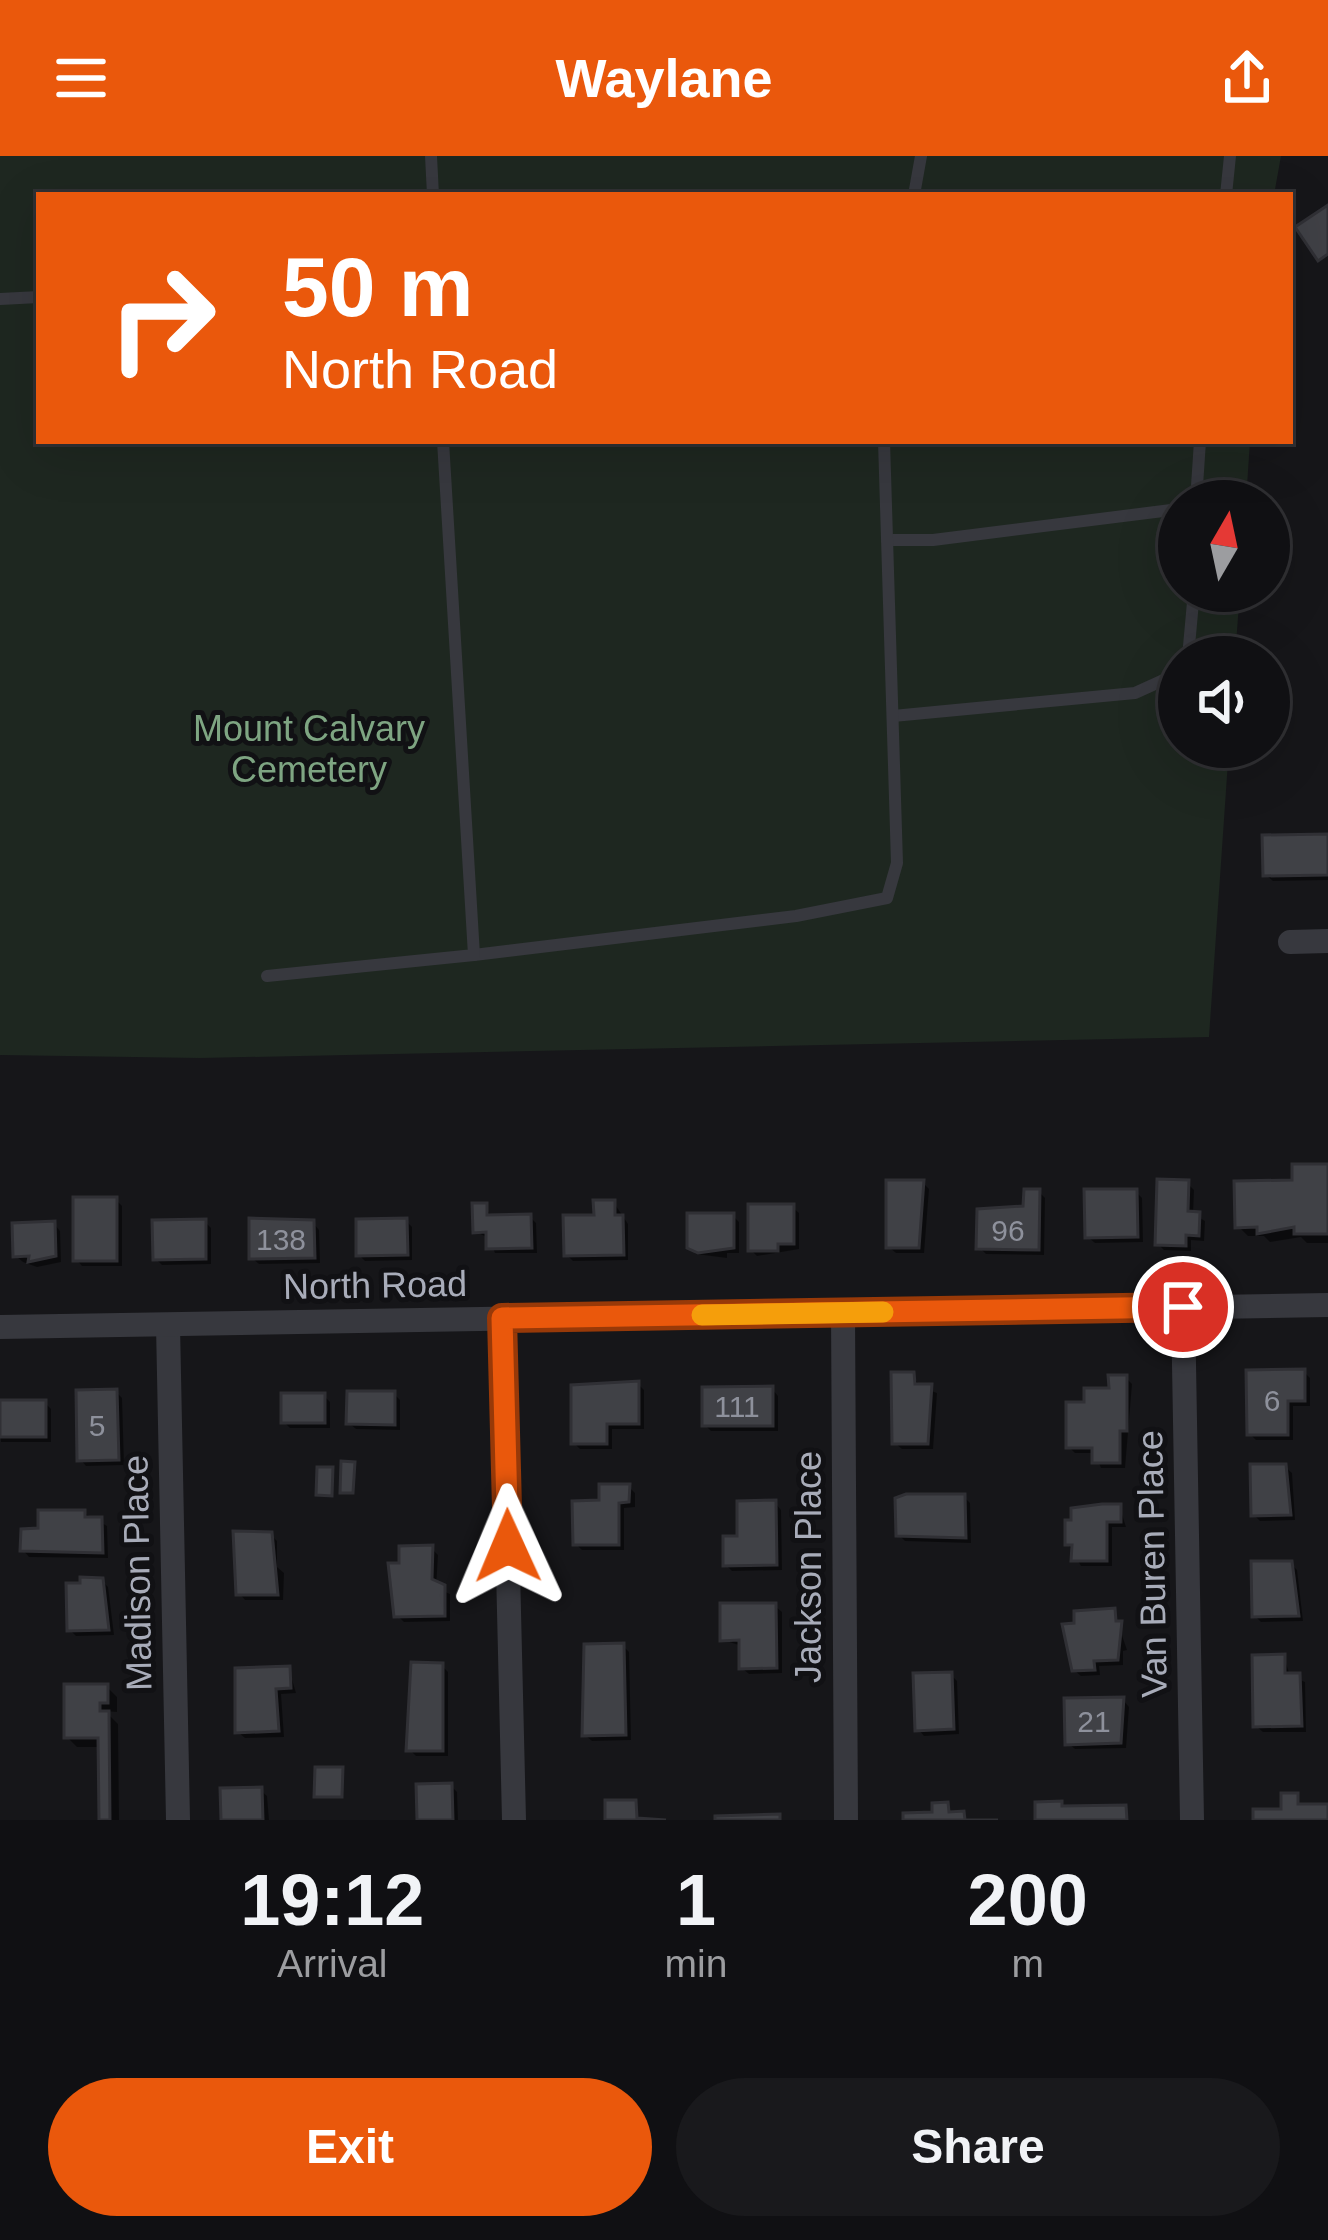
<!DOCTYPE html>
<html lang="en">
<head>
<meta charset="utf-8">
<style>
  body { margin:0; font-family:Helvetica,sans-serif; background:#19191c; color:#f1f3f6; height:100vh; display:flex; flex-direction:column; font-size:45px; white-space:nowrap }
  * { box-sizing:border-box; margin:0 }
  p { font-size:39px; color:#9c9da0 }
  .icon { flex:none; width:66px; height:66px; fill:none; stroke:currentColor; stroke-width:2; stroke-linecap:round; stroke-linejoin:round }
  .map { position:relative; height:1664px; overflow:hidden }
  .panel { display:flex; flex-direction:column; background:#101013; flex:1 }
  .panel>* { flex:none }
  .hud { position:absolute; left:36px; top:36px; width:1257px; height:252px; border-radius:0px; box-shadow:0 12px 48px #0002,0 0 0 3px #303033; background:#ea580c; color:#fff; overflow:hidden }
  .needle { width:78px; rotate:9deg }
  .buttons { position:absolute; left:1158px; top:324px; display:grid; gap:24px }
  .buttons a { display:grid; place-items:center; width:132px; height:132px; border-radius:50%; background:#101013; box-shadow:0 12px 48px #0002,0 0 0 3px #303033; font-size:60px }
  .pin { position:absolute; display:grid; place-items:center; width:102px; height:102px; color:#fff; margin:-51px; border:6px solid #fff; border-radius:50%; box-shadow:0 3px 12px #0007 }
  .me { position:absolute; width:132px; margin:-66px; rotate:359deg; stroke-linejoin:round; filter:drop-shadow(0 0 9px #0008) }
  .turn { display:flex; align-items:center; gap:42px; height:252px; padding:0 48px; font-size:54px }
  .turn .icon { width:156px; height:156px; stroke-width:2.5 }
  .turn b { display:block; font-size:84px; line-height:102px }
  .eta { display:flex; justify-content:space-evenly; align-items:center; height:204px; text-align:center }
  .eta b { font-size:72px; font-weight:800; line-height:84px }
  .button { display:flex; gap:24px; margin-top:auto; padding:24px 48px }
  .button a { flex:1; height:138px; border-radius:72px; background:#ea580c; color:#fff; font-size:48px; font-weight:800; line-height:138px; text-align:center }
  .button a+a { background:#19191c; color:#f1f3f6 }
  header { display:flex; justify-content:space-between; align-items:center; height:156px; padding:0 48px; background:#ea580c; color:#fff; font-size:54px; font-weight:800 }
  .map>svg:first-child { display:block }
  .green { fill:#1e2720 }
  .shadow { fill:#0007 }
  .building { fill:#404146; stroke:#303035; stroke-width:3 }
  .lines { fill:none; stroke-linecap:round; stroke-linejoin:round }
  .service { stroke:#37383e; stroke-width:12 }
  .minor { stroke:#37383e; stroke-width:24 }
  .route-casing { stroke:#983908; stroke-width:30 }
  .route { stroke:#ea580c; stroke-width:21 }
  .slow { stroke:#f59e0b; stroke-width:21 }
  .labels { text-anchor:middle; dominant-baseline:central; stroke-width:10; stroke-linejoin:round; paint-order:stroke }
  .number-label { font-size:30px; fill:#8e919c }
  .park-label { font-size:36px; fill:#7ea582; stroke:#111114 }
  .street-label { font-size:36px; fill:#a8acb9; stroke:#111114 }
</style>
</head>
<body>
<header><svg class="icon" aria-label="menu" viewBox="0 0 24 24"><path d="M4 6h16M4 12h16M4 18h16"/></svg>Waylane<svg class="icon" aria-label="share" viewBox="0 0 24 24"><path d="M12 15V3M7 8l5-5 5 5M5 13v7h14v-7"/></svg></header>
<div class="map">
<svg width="1328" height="1664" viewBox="0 0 1328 1664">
  <rect width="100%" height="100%" fill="#161619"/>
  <polygon class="green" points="0,0 1281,0 1274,39 39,39 39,285 1250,285 1246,345 1179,345 1179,435 1240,435 1235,501 1179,501 1179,591 1229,591 1209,881 200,902 0,899"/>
  <g class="shadow">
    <polygon points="1328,681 1328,724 1273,725 1266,719"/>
    <polygon points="1328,1011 1328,1087 1307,1087 1301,1081 1270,1086 1264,1080 1248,1080 1238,1070"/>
    <polygon points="923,1027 929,1033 924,1097 896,1097 889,1091"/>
    <polygon points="1187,1027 1194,1034 1193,1058 1205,1065 1204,1085 1191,1084 1191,1095 1164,1094 1158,1088"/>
    <polygon points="1039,1036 1045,1042 1044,1099 986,1098 979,1091"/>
    <polygon points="1136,1036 1142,1042 1143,1086 1095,1087 1088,1081"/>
    <polygon points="116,1044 122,1050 122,1110 82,1110 76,1103"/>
    <polygon points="614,1047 628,1068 628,1104 573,1105 567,1099"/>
    <polygon points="485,1050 492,1062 530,1061 536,1067 537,1097 495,1097 489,1082 476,1076"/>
    <polygon points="792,1051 799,1057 799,1093 757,1100 751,1094"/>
    <polygon points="733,1060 739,1066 739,1097 727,1097 727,1102 696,1098 690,1091"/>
    <polygon points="406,1065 412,1071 412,1104 365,1105 359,1099"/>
    <polygon points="205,1066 211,1072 211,1108 162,1109 156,1103"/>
    <polygon points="313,1067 319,1074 320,1107 259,1108 252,1102"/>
    <polygon points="54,1068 60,1075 61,1106 37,1111 23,1106 16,1100"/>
    <polygon points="1304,1216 1310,1222 1310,1250 1293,1250 1293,1284 1256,1284 1250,1278"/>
    <polygon points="913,1219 920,1231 937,1237 933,1293 902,1293 895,1287"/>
    <polygon points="1126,1222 1132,1228 1125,1312 1101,1312 1095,1297 1075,1297 1069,1291 1087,1249"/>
    <polygon points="638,1228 644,1234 644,1273 612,1273 612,1293 580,1293 574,1287"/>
    <polygon points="772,1233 778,1240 778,1275 711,1275 705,1269"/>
    <polygon points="116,1236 122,1242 124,1309 86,1310 80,1303"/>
    <polygon points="394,1238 400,1244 400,1274 356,1273 349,1267"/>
    <polygon points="324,1240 330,1246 330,1272 290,1272 284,1266"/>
    <polygon points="0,1247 45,1247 51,1253 51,1286 1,1286"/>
    <polygon points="1285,1311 1292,1317 1295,1364 1260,1365 1254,1359"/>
    <polygon points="629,1331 635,1337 635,1351 624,1352 624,1394 582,1394 576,1388 602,1347"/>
    <polygon points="964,1341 970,1347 971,1387 905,1385 899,1379"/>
    <polygon points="775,1347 781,1354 782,1414 732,1415 726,1409"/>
    <polygon points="1120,1352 1126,1371 1112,1371 1112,1410 1081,1410 1068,1388"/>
    <polygon points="84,1357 107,1370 108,1402 29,1401 23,1394 41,1375"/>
    <polygon points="271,1379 277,1385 277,1411 284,1417 283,1444 245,1444 239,1437"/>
    <polygon points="431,1392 438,1399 436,1432 450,1438 450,1465 404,1466 397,1459 402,1409"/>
    <polygon points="1291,1408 1297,1414 1303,1465 1261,1466 1255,1460"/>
    <polygon points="102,1425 108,1431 114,1479 76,1480 70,1474"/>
    <polygon points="775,1450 782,1456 782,1517 749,1518 742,1512 742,1490 723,1484"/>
    <polygon points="1114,1456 1127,1494 1123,1495 1123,1509 1099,1510 1100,1519 1081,1520 1074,1514"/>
    <polygon points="623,1490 629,1496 631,1584 592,1585 585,1579"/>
    <polygon points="1284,1501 1290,1520 1305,1526 1306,1576 1263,1576 1256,1570"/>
    <polygon points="442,1510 448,1516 448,1600 416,1600 410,1594"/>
    <polygon points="289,1513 296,1537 281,1538 284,1581 245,1582 238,1576"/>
    <polygon points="951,1519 957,1525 959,1578 924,1580 918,1573"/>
    <polygon points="107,1531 117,1541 117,1556 105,1555 118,1568 119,1664 102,1664 101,1591 77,1591 67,1581"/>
    <polygon points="1123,1544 1129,1551 1126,1592 1075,1593 1068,1587"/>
    <polygon points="451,1630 457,1636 458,1664 420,1664"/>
    <polygon points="260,1634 267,1640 269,1664 224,1664"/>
  </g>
  <g class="building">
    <polygon points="1328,49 1328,98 1318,105 1295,71"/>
    <polygon points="1328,678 1328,719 1263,720 1262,679"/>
    <polygon points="1292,1008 1328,1008 1328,1078 1294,1078 1294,1071 1257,1078 1257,1071 1235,1072 1234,1025 1292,1024"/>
    <polygon points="1157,1023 1189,1024 1188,1055 1200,1056 1199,1080 1186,1079 1186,1090 1155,1089"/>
    <polygon points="886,1024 924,1024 919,1092 886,1092"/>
    <polygon points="1024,1033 1040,1033 1039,1094 976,1093 977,1053 1023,1050"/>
    <polygon points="1084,1033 1137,1033 1138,1081 1085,1082"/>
    <rect x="73" y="1041" width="44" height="64"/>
    <polygon points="593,1044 615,1044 615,1059 623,1059 624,1099 564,1100 563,1059 594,1059"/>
    <polygon points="472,1047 487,1047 487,1059 531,1058 532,1092 486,1093 486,1076 473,1077"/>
    <polygon points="748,1048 794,1048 794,1088 778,1088 778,1095 748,1095"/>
    <polygon points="687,1057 734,1057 734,1092 698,1097 687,1092"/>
    <polygon points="249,1062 314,1064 315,1102 249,1103"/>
    <polygon points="407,1062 408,1099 356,1100 356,1063"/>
    <polygon points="206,1063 206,1103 153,1104 152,1064"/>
    <polygon points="55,1065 56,1100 28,1106 29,1100 13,1101 12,1067"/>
    <polygon points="1305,1213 1305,1245 1288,1245 1288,1279 1247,1279 1246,1214"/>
    <polygon points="891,1216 914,1216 915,1228 932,1228 928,1288 892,1288"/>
    <polygon points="1108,1219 1127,1219 1127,1275 1120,1275 1120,1307 1092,1307 1092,1292 1066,1292 1066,1246 1084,1246 1084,1232 1109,1232"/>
    <polygon points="639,1225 639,1268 607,1268 607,1288 571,1288 571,1229"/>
    <polygon points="773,1230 773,1270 702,1270 702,1231"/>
    <polygon points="117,1233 119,1304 77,1305 76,1234"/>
    <polygon points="347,1235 395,1235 395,1269 346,1268"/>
    <rect x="281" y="1237" width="44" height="30"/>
    <rect x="0" y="1244" width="46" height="37"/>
    <polygon points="341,1305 355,1306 353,1337 340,1337"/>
    <polygon points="1250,1308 1286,1308 1291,1359 1251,1360"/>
    <polygon points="317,1311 333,1311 332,1340 316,1339"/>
    <polygon points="599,1328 630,1328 629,1346 619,1347 619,1389 573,1389 572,1345 599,1344"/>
    <polygon points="906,1338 965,1338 966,1382 896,1380 895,1342"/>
    <polygon points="776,1344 777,1409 723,1410 723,1380 737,1380 737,1345"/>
    <polygon points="1102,1348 1121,1348 1121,1366 1107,1366 1107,1405 1071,1405 1072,1389 1065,1389 1065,1364 1071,1364 1071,1352"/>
    <polygon points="38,1354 85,1354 85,1361 102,1361 103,1397 20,1395 21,1373 38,1372"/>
    <polygon points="233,1375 272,1376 278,1439 236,1439"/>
    <polygon points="433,1389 432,1423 445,1429 445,1460 394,1461 388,1407 399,1407 399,1390"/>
    <polygon points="1251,1405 1292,1405 1299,1460 1252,1461"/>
    <polygon points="80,1421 103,1422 109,1474 67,1475 66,1427 80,1427"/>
    <polygon points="720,1447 776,1447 777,1512 739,1513 739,1484 720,1485"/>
    <polygon points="1115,1452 1116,1465 1122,1465 1118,1504 1094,1505 1095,1514 1072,1515 1062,1468 1074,1467 1074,1455"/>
    <polygon points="624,1487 626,1579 582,1580 584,1488"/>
    <polygon points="1285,1498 1285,1517 1300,1517 1302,1570 1253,1571 1252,1499"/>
    <polygon points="411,1506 443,1507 443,1595 406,1595"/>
    <polygon points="290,1510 291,1532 276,1533 279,1575 235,1577 235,1512"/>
    <polygon points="952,1516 954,1573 915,1575 913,1517"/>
    <polygon points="64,1528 108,1528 108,1547 100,1547 100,1555 109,1555 110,1664 99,1664 98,1582 64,1582"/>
    <polygon points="1124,1541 1121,1587 1065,1589 1064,1542"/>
    <polygon points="315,1611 343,1611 342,1641 314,1641"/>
    <polygon points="452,1627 453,1664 417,1664 416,1628"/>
    <polygon points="262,1631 263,1664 221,1664 220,1632"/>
    <polygon points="1281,1637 1298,1637 1298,1648 1328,1648 1328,1664 1253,1664 1253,1653 1281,1653"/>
    <polygon points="605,1644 636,1644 637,1662 666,1664 605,1664"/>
    <polygon points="1062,1645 1062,1650 1126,1649 1127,1664 1035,1664 1035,1646"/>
    <polygon points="948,1646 949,1656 964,1655 965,1664 998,1664 903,1664 903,1657 932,1656 932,1647"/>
    <polygon points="780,1658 780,1664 715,1664 715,1660"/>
  </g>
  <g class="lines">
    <g class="service">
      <polyline points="431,0 433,39"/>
      <polyline points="914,39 921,0"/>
      <polyline points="1226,39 1230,0"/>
      <polyline points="0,143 39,141"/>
      <polyline points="1196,345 1200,285"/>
      <polyline points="887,384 933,384 1179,353"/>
      <polyline points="1188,501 1194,435"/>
      <polyline points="893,560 1135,537 1179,517"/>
      <polyline points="474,799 796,760 887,742 897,707 884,285"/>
      <polyline points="267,820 474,799 443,285"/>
    </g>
    <g class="minor">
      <polyline points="1290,786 1328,785"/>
      <polyline points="1183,1151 1192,1664"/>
      <polyline points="843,1157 846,1664"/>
      <polyline points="502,1163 514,1664"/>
      <polyline points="168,1169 178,1664"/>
      <polyline points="0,1171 1328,1149"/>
    </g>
  </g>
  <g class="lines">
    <g class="route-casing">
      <polyline id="route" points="508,1390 502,1162 1183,1151"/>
    </g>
    <use href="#route" class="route"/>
    <polyline class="slow" points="702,1159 883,1156"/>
  </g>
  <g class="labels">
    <g class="number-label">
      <text x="1008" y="1074">96</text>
      <text x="281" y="1083">138</text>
      <text x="1272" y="1244">6</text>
      <text x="737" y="1250">111</text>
      <text x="97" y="1269">5</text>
      <text x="1094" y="1565">21</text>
    </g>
    <g class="park-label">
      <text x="309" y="572">Mount Calvary<tspan x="309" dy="41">Cemetery</tspan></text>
    </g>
    <g class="street-label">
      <text transform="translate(375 1129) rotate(-1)">North Road</text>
      <text transform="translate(1152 1408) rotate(-91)">Van Buren Place</text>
      <text transform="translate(808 1411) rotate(-90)">Jackson Place</text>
      <text transform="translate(137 1417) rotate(-91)">Madison Place</text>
    </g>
  </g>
</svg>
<div class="buttons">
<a><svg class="needle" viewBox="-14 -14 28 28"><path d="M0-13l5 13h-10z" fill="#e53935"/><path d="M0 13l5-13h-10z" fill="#9c9da0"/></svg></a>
<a><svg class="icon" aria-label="sound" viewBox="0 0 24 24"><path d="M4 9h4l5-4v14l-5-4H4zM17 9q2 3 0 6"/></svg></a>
</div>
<div class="pin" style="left:1183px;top:1151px;background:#d93025"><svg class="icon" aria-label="arrive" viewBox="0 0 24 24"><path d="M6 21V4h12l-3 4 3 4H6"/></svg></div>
<svg class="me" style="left:508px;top:1390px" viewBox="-20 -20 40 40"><path d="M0-17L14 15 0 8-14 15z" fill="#ea580c" stroke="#fff" stroke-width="4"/></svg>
<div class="hud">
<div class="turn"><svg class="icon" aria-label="right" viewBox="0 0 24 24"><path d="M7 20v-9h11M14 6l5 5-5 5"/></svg><div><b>50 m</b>North Road</div></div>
</div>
</div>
<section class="panel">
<div class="eta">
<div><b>19:12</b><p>Arrival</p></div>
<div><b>1</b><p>min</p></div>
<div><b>200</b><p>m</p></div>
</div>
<div class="button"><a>Exit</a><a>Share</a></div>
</section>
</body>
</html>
